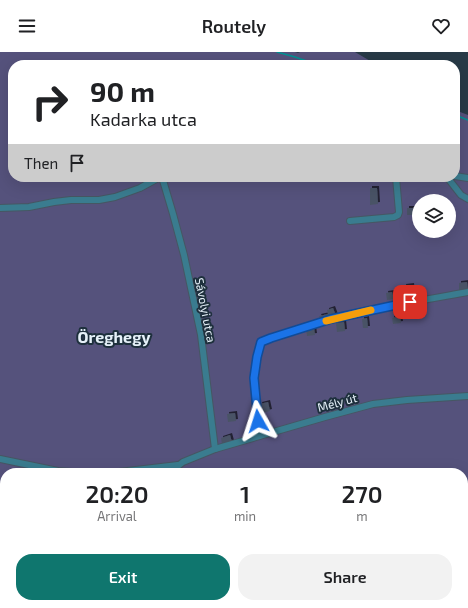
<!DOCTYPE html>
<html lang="en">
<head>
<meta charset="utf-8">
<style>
  body { margin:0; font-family:"Exo 2",sans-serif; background:#f2f2f2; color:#202124; height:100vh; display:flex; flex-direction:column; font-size:15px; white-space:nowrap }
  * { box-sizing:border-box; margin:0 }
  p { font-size:13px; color:#757577 }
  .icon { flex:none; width:22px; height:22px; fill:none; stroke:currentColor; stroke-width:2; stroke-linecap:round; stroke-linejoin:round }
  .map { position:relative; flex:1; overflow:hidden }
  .side { position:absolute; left:0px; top:416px; width:468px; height:140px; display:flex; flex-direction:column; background:#fff; border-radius:16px 16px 0 0; box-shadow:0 4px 16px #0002 }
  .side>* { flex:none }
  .top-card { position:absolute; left:8px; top:8px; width:452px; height:122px; border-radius:16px; box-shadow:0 4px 16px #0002; background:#fff; color:#202124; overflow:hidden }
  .buttons { position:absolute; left:412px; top:142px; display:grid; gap:8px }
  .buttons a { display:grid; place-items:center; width:44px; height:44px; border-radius:50%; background:#fff; box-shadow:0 4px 16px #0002; font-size:20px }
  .pin { position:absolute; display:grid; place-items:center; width:34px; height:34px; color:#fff; margin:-17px; border-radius:8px; box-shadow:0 2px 6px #0006 }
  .me { position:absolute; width:44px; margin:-22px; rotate:354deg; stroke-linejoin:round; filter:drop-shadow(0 0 3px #0008) }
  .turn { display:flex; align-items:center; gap:14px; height:84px; padding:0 16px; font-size:18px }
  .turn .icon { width:52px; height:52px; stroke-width:2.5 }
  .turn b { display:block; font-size:28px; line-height:34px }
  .then { display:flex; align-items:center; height:38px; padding:0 16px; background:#0003; gap:8px; font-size:15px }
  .eta { display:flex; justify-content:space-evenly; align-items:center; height:68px; text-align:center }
  .eta b { font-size:24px; font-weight:600; line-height:28px }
  .button { display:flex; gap:8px; margin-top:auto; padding:8px 16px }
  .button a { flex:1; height:46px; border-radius:16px; background:#0f766e; color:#fff; font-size:16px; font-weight:600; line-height:46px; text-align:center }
  .button a+a { background:#f2f2f2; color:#202124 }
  header { display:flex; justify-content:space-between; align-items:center; height:52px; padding:0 16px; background:#fff; font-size:18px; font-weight:600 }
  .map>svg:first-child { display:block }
  .green { fill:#55527c; fill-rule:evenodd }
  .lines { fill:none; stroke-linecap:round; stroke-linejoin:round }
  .stream { stroke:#009293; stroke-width:1.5 }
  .building { fill:#4a5366; filter:url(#shadow) }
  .street-casing { stroke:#465763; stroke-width:8 }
  .street { stroke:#3a7c8f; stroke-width:6 }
  .route-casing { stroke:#114b97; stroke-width:10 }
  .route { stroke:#1a73e8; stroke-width:7 }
  .slow { stroke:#f59e0b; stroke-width:7 }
  .labels { text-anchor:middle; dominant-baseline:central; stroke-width:4; stroke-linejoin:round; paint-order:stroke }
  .street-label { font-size:12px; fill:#e6f1f9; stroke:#1e303d }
  .district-label { font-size:16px; font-weight:bold; fill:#e6f1f9; stroke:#1e303d }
</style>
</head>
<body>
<header><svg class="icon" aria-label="menu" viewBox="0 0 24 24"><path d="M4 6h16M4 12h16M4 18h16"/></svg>Routely<svg class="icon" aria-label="heart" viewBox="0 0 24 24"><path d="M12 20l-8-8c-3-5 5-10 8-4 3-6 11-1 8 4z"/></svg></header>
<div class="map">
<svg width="468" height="556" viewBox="0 0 468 556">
  <defs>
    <filter id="shadow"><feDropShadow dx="2" dy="-2" stdDeviation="0" flood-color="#0009"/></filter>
  </defs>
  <rect width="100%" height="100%" fill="#283a47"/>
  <path class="green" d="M0 0H295L298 1 300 0H355L377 13H13V125H455V58L468 63V556H0ZM419 149H449V179H419ZM5 421H463V551H5Z"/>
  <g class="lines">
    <g class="stream">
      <polyline points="277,0 295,5 318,13"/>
      <polyline points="455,63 468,68"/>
    </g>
  </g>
  <g class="building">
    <polygon points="370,136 377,136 378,152 370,153"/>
    <polygon points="407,156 413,156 414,163 407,163"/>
    <polygon points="467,230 468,238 459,238 459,231"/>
    <polygon points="412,233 413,241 405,242 404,234"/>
    <polygon points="392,240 394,247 387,248 386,241"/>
    <polygon points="333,256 336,264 321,268 319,264 328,262 327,258"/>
    <polygon points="400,264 401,271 393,272 392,266"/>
    <polygon points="367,266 368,276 363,276 362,267"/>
    <polygon points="344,270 345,279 337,280 336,271"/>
    <polygon points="314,276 315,283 307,284 306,277"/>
    <polygon points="268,350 270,359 262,361 260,352"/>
    <polygon points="235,361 236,369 228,370 227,362"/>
    <polygon points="230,383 232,390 222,392 221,386"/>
  </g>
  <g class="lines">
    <g class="street-casing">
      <g id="street">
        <polyline points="455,124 468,126"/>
        <polyline points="162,125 173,162 184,203 201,283 215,397"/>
        <polyline points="447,125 461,143 468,147"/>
        <polyline points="0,156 29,155 54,150 71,148 99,148 115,145 140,136 160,125"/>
        <polyline points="350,169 394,165 398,163 399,160 396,125"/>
        <path d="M259 384 254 326 257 305 261 290C275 284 290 280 304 275 358 259 413 250 468 240"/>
        <polyline points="0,407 58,419 86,421"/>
        <polyline points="100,421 119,420 178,413"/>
        <polyline points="172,421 174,417 183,410 215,397 325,365 373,352 407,348 468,344"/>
        <polyline points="185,551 185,556"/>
      </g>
    </g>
    <use href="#street" class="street"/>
  </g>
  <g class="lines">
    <g class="route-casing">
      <polyline id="route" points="258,369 254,326 257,305 261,290 271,286 331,267 410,250"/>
    </g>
    <use href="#route" class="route"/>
    <polyline class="slow" points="326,269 371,258"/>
  </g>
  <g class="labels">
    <g class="street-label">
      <text transform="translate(206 258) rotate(79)">Sávolyi utca</text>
      <text transform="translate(337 350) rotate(-15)">Mély út</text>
    </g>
    <g class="district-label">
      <text x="114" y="284">Öreghegy</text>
    </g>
  </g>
</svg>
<div class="buttons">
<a><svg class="icon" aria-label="layers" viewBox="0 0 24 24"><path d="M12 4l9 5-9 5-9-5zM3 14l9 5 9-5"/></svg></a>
</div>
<div class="pin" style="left:410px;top:250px;background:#d93025"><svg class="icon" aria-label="arrive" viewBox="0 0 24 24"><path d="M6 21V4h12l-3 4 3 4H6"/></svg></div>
<svg class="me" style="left:258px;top:369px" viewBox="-20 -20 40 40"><path d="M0-17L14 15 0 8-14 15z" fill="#1a73e8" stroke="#fff" stroke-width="4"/></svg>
<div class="top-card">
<div class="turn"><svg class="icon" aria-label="right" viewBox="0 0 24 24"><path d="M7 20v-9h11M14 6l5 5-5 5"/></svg><div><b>90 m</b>Kadarka utca</div></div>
<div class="then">Then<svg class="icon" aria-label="arrive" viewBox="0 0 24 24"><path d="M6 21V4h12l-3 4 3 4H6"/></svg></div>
</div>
<section class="side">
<div class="eta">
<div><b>20:20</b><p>Arrival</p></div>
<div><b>1</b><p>min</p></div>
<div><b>270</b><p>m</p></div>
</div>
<div class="button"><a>Exit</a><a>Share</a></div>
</section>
</div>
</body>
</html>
